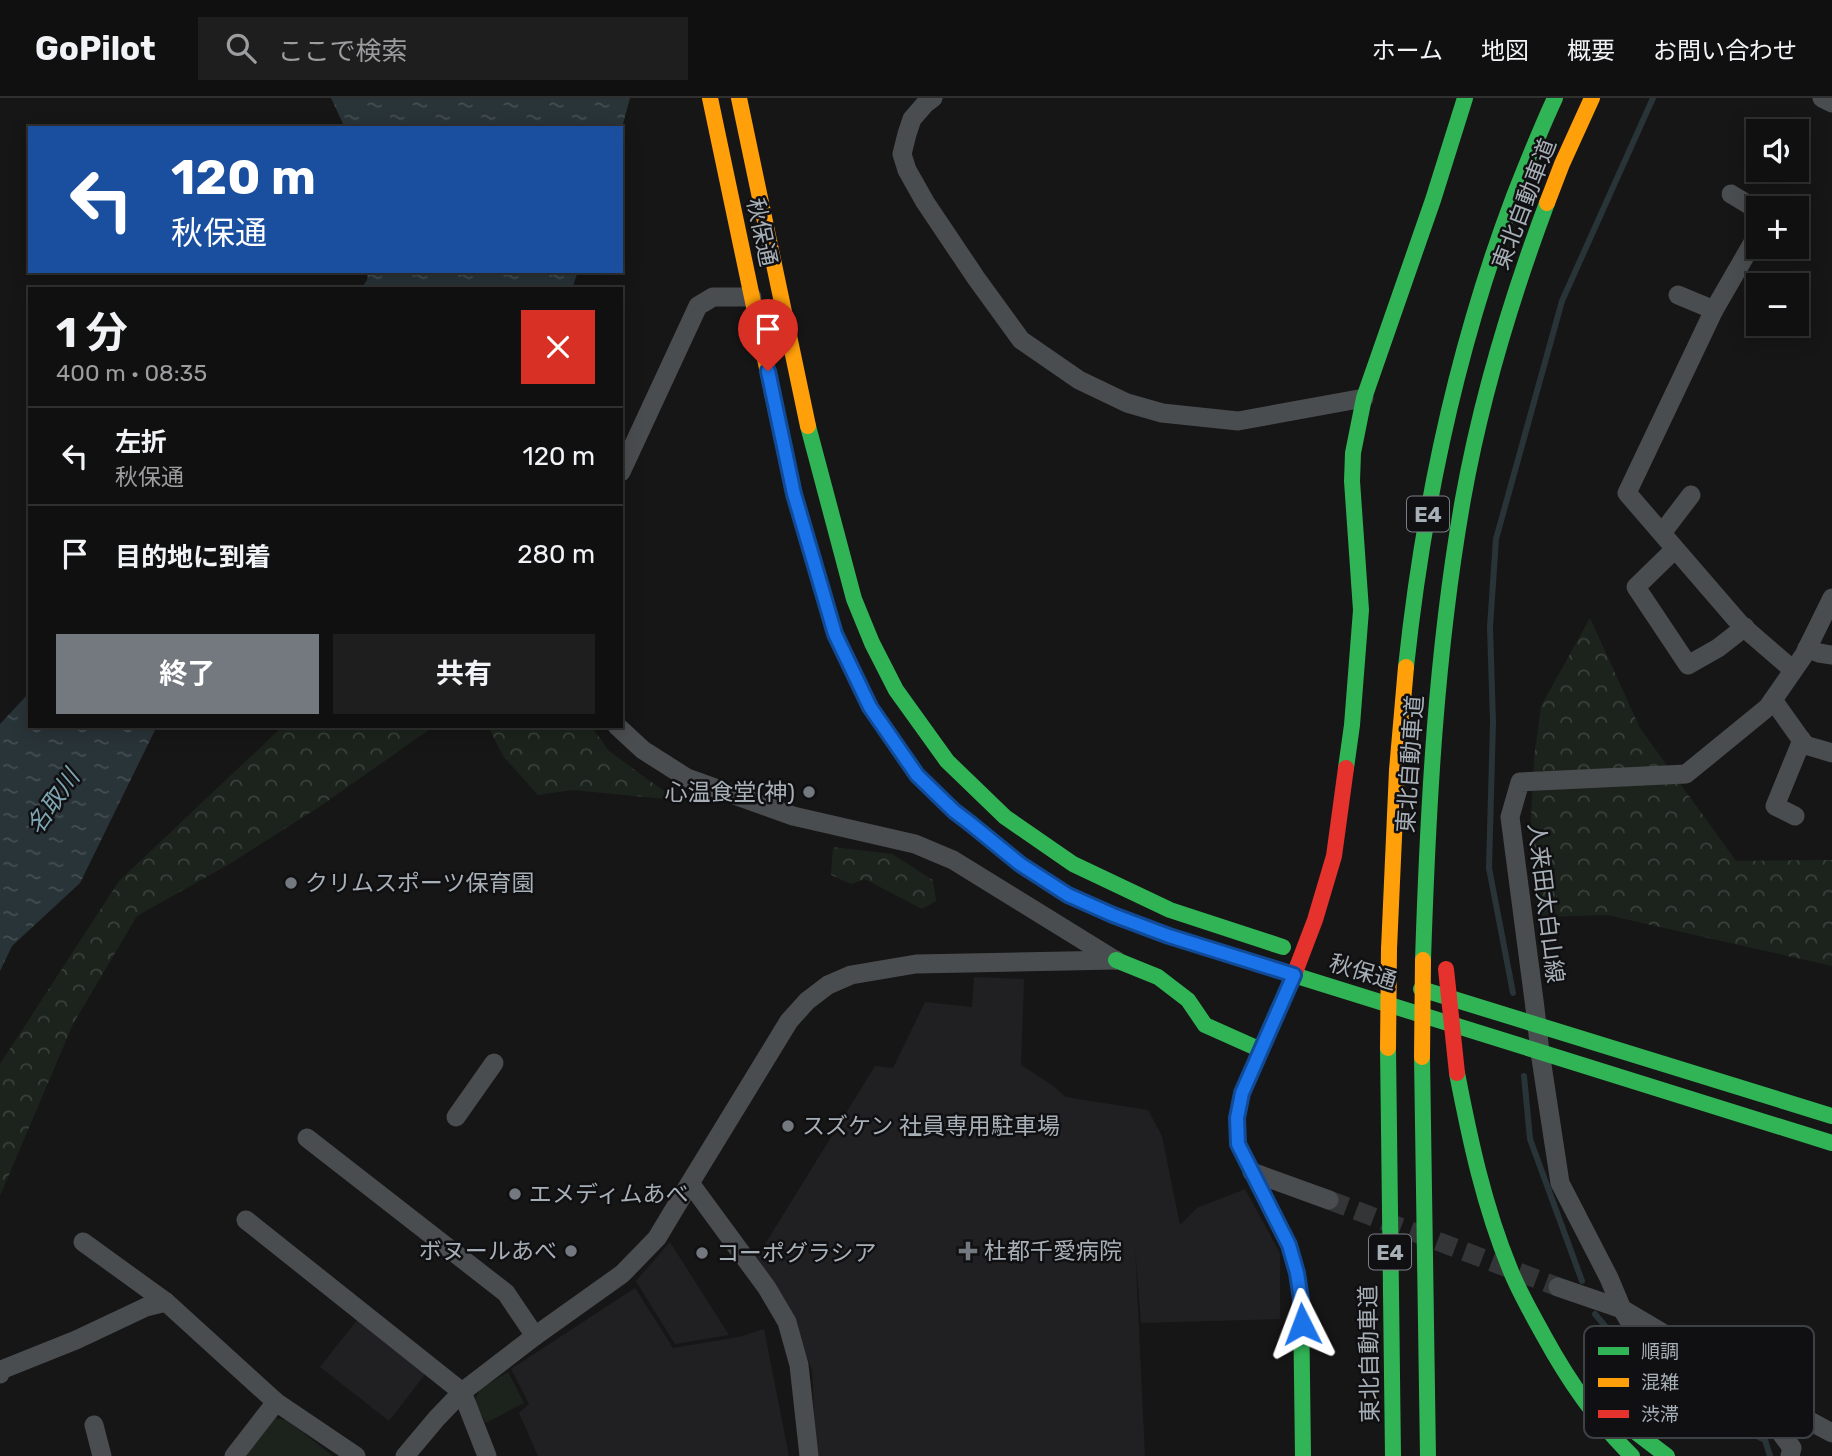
<!DOCTYPE html>
<html lang="ja">
<head>
<meta charset="utf-8">
<style>
  body { margin:0; font-family:Rubik,"Noto Sans JP",sans-serif; background:#1e1e1e; color:#f1f3f6; height:100vh; display:flex; flex-direction:column; font-size:26px; white-space:nowrap }
  * { box-sizing:border-box; margin:0 }
  p { font-size:23px; color:#9c9d9f }
  .icon { flex:none; width:38px; height:38px; fill:none; stroke:currentColor; stroke-width:2; stroke-linecap:round; stroke-linejoin:round }
  .map { position:relative; flex:1; overflow:hidden }
  .drawer { position:absolute; left:28px; top:189px; width:595px; height:441px; display:flex; flex-direction:column; background:#101010; border-radius:0px; box-shadow:0 4px 18px #0003,0 0 0 2px #303030 }
  .drawer>* { flex:none }
  .guide { position:absolute; left:28px; top:28px; width:595px; height:147px; border-radius:0px; box-shadow:0 4px 18px #0003,0 0 0 2px #303030; background:#1a4fa0; color:#fff; overflow:hidden }
  .controls { position:absolute; left:1746px; top:21px; display:grid; gap:14px }
  .controls a { display:grid; place-items:center; width:63px; height:63px; border-radius:0px; background:#101010; box-shadow:0 4px 18px #0003,0 0 0 2px #303030; font-size:35px }
  .pin { position:absolute; display:grid; place-items:center; width:60px; height:60px; color:#fff; margin:-72px -30px; border-radius:50% 50% 50% 0; rotate:-45deg; box-shadow:0 0 7px #0007 }
  .pin .icon { rotate:45deg }
  .me { position:absolute; width:77px; margin:-38px; rotate:357deg; stroke-linejoin:round; filter:drop-shadow(0 0 5px #0008) }
  .turn { display:flex; align-items:center; gap:24px; height:147px; padding:0 28px; font-size:32px }
  .turn .icon { width:91px; height:91px; stroke-width:2.5 }
  .turn b { display:block; font-size:49px; line-height:60px }
  .round { display:grid; place-items:center; flex:none; width:74px; height:74px; border-radius:0px; background:#1e1e1e }
  .headline { display:flex; align-items:center; justify-content:space-between; height:119px; padding:0 28px }
  h1 { font-size:42px; font-weight:700; line-height:52px }
  .action { display:flex; gap:14px; margin-top:auto; padding:14px 28px }
  .action a { flex:1; height:80px; border-radius:0px; background:#74797f; color:#fff; font-size:28px; font-weight:700; line-height:80px; text-align:center }
  .action a+a { background:#1e1e1e; color:#f1f3f6 }
  ul { padding:0; list-style:none }
  li { display:flex; align-items:center; gap:21px; height:98px; padding:0 28px; border-top:2px solid #303030 }
  li div { flex:1 }
  li b { display:block; font-size:26px }
  li em { font-style:normal }
  header { display:flex; align-items:center; gap:42px; box-sizing:border-box; height:98px; padding:0 35px; background:#101010; border-bottom:2px solid #303030 }
  header strong { font-size:33px }
  nav { display:flex; gap:38px; margin-inline-start:auto; font-size:24px }
  .search { width:490px; height:63px; background:#1e1e1e; display:flex; align-items:center; gap:18px; box-sizing:border-box; padding:0 24px; border-radius:0px; color:#9c9d9f; font-size:26px }
  .map>svg:first-child { display:block }
  .built { fill:#202022 }
  .green { fill:#1c231c }
  .forest { fill:url(#forest-crowns) }
  .water { fill:url(#water-ripples) }
  .lines { fill:none; stroke-linecap:round; stroke-linejoin:round }
  .stream { stroke:#293438; stroke-width:6 }
  .street-tunnel { stroke:#333536; stroke-width:19; stroke-dasharray:19 10; stroke-linecap:butt }
  .street { stroke:#4a4d4f; stroke-width:19 }
  .fast { stroke:#30b455; stroke-width:16 }
  .slow { stroke:#ff9f0a; stroke-width:16 }
  .jam { stroke:#e5322d; stroke-width:16 }
  .slow-bridge { stroke:#ff9f0a; stroke-width:16 }
  .jam-bridge { stroke:#e5322d; stroke-width:16 }
  .route-casing { stroke:#114b97; stroke-width:18 }
  .route { stroke:#1a73e8; stroke-width:12 }
  .poi-dot { fill:#74797f; stroke:#101012; stroke-width:2.5 }
  .labels { text-anchor:middle; dominant-baseline:central; stroke-width:5; stroke-linejoin:round; paint-order:stroke }
  .shield { fill:#101012; stroke:#7a7f86; stroke-width:2 }
  .shield-label { font-size:21px; font-weight:bold; fill:#a7afb7 }
  .street-label { font-size:23px; fill:#a7afb7; stroke:#101012 }
  .poi-label { font-size:23px; fill:#a7afb7; stroke:#101012; text-anchor:start }
  .water-label { font-size:24px; font-style:italic; fill:#7da5b2; stroke:#101012 }
  .key { fill:#101012; stroke:#3d4044; stroke-width:2 }
  .key-label { font-size:19px; fill:#a7afb7 }
</style>
</head>
<body>
<header>
<strong>GoPilot</strong>
<div class="search"><svg class="icon" aria-label="search" viewBox="0 0 24 24"><circle cx="10" cy="10" r="6"/><path d="M15 15l6 6"/></svg>ここで検索</div>
<nav><a>ホーム</a><a>地図</a><a>概要</a><a>お問い合わせ</a></nav>
</header>
<div class="map">
<svg width="1832" height="1358" viewBox="0 0 1832 1358">
  <defs>
    <pattern id="forest-crowns" width="20" height="18" patternUnits="userSpaceOnUse" patternTransform="scale(1.75)"><rect width="20" height="18" fill="#1c231c"/><path d="M2 6a3 3 0 1 1 6 0M12 15a3 3 0 1 1 6 0" fill="none" stroke="#3a403b"/></pattern>
    <pattern id="water-ripples" width="26" height="14" patternUnits="userSpaceOnUse" patternTransform="scale(1.75)"><rect width="26" height="14" fill="#293438"/><path d="M2 4q2-2 4 0t4 0M15 11q2-2 4 0t4 0" fill="none" stroke="#454f53"/></pattern>
  </defs>
  <rect width="100%" height="100%" fill="#161616"/>
  <g class="built">
    <polygon points="974,879 1024,881 1021,967 1052,987 1066,999 1148,1012 1162,1038 1180,1127 1197,1110 1245,1091 1280,1155 1280,1221 1141,1225 1135,1149 1145,1358 818,1358 815,1333 812,1272 786,1206 757,1159 875,968 893,970 925,904 972,909"/>
    <polygon points="670,1144 729,1237 675,1246 636,1183"/>
    <polygon points="635,1190 673,1250 739,1239 764,1231 789,1358 538,1358 519,1315 529,1306 511,1271"/>
    <polygon points="358,1221 426,1275 389,1323 320,1269"/>
  </g>
  <g class="green">
    <polygon points="508,1274 524,1305 486,1325 474,1304 480,1291"/>
    <polygon points="274,1320 287,1322 333,1358 244,1358"/>
  </g>
  <g class="forest">
    <polygon points="1590,520 1640,630 1736,763 1832,762 1832,868 1607,817 1542,819 1533,792 1531,720 1534,660 1541,608"/>
    <polygon points="283,628 432,628 426,634 319,709 231,765 137,818 73,926 0,1098 0,966 119,783"/>
    <polygon points="488,628 591,628 609,653 676,702 573,692 538,697 503,658"/>
    <polygon points="833,749 892,756 933,782 936,803 922,811 865,781 851,786 831,777"/>
  </g>
  <g class="water">
    <polygon points="331,0 630,0 621,33 621,30 345,30"/>
    <polygon points="368,173 578,173 572,191 361,191 367,182"/>
    <polygon points="30,594 30,628 157,628 80,785 12,848 0,873 0,626"/>
  </g>
  <g class="lines">
    <g class="stream">
      <polyline points="1513,895 1489,770 1493,624 1490,529 1496,441 1562,203 1653,0"/>
      <polyline points="1524,978 1530,1041 1582,1183"/>
      <polyline points="1595,1216 1648,1280 1699,1310 1765,1342 1770,1358"/>
    </g>
    <polyline class="street-tunnel" points="1329,1102 1558,1189"/>
    <g class="street">
      <polyline points="933,0 925,6 912,21 907,36 902,56 907,72 925,104 976,180 1021,242 1079,282 1127,305 1162,315 1238,323 1364,300"/>
      <polyline points="1822,0 1832,5"/>
      <polyline points="1731,96 1759,113"/>
      <polyline points="1759,134 1714,212 1627,395 1741,527 1793,572"/>
      <polyline points="1678,197 1714,212"/>
      <polyline points="621,374 698,208 713,199 752,199"/>
      <polyline points="1662,435 1691,397"/>
      <polyline points="1675,451 1636,489 1688,567 1718,550 1745,529"/>
      <polyline points="1807,550 1819,555 1832,557"/>
      <polyline points="1773,602 1805,647 1832,655"/>
      <polyline points="617,628 643,652 687,680 793,718 915,746 953,762 1115,862"/>
      <polyline points="1795,718 1775,708 1802,642"/>
      <polyline points="456,1019 494,965"/>
      <polyline points="307,1040 506,1195 535,1238"/>
      <polyline points="1252,1074 1329,1102"/>
      <polyline points="246,1122 462,1294 487,1358"/>
      <polyline points="83,1144 166,1204 276,1304 356,1358"/>
      <polyline points="1558,1189 1622,1211 1671,1240 1756,1294 1832,1335"/>
      <polyline points="0,1276 1,1272 76,1242 146,1209 166,1204"/>
      <polyline points="94,1327 102,1358"/>
      <polyline points="234,1358 276,1304"/>
      <polyline points="405,1358 437,1320 462,1294 535,1238 622,1176 657,1140 690,1085"/>
      <polyline points="809,1358 799,1267 787,1224 767,1190 690,1085 789,923 807,903 828,887 851,877 916,866 1116,862"/>
      <polyline points="1790,1358 1792,1350 1778,1331 1682,1284 1645,1250 1622,1211 1609,1180 1560,1085 1540,954 1535,910 1510,719 1520,684 1686,676 1768,609 1804,557 1832,500"/>
    </g>
    <g class="fast">
      <polyline points="808,328 854,501 872,545 896,592 947,663 1005,719 1073,766 1170,812 1283,849"/>
      <path d="M1406 569C1423 409 1457 249 1514 98 1527 65 1540 32 1555 0"/>
      <polyline points="1346,670 1352,627 1361,512 1352,383 1353,355 1364,300 1433,102 1465,0"/>
      <polyline points="1115,818 1169,838 1832,1045"/>
      <polyline points="1116,862 1158,879 1188,902 1205,927 1261,952"/>
      <path d="M1423 862C1428 708 1436 554 1463 401 1481 301 1511 201 1547 105"/>
      <polyline points="1421,891 1832,1018"/>
      <polyline points="1275,919 1242,995 1237,1020 1238,1046 1289,1148 1297,1175 1301,1201 1303,1358"/>
      <polyline points="1388,950 1393,1358"/>
      <polyline points="1422,959 1428,1358"/>
      <path d="M1457 975C1470 1042 1484 1108 1510 1171 1519 1194 1532 1216 1544 1238 1568 1282 1596 1323 1632 1358"/>
      <polyline points="1617,1320 1667,1358"/>
    </g>
    <g class="slow">
      <polyline points="710,0 776,313"/>
      <polyline points="739,0 808,328"/>
      <polyline points="1547,105 1562,66 1592,0"/>
      <polyline points="898,649 917,677 954,713 1020,766 1067,797 1115,818"/>
      <polyline points="1389,851 1397,672 1406,569"/>
    </g>
    <g class="jam">
      <polyline points="776,313 794,396 835,536 870,609 898,649"/>
      <polyline points="1275,919 1294,877 1315,822 1334,758 1346,670"/>
    </g>
    <g class="slow-bridge">
      <polyline points="1388,950 1389,851"/>
      <polyline points="1422,959 1423,862"/>
    </g>
    <polyline class="jam-bridge" points="1446,871 1457,975"/>
  </g>
  <g class="lines">
    <g class="route-casing">
      <polyline id="route" points="768,273 794,396 835,536 870,609 917,677 954,713 971,726 1020,766 1068,797 1113,817 1169,838 1294,877 1242,995 1237,1020 1238,1046 1289,1147 1297,1175 1301,1201 1302,1226"/>
    </g>
    <use href="#route" class="route"/>
  </g>
  <g class="poi-dot">
    <circle cx="809" cy="694" r="7"/>
    <circle cx="291" cy="785" r="7"/>
    <circle cx="788" cy="1028" r="7"/>
    <circle cx="515" cy="1096" r="7"/>
    <circle cx="571" cy="1153" r="7"/>
    <path d="M964.5 1142.5h7v7h7v7h-7v7h-7v-7h-7v-7h7z"/>
    <circle cx="702" cy="1155" r="7"/>
  </g>
  <g class="labels">
    <g class="shield">
      <rect x="1407" y="398.5" width="42" height="35" rx="5"/>
      <rect x="1369" y="1136.5" width="42" height="35" rx="5"/>
    </g>
    <g class="shield-label">
      <text x="1428" y="416">E4</text>
      <text x="1390" y="1154">E4</text>
    </g>
    <g class="street-label">
      <text transform="translate(1524 106) rotate(-69)">東北自動車道</text>
      <text transform="translate(762 134) rotate(78)">秋保通</text>
      <text transform="translate(1410 666) rotate(-86)">東北自動車道</text>
      <text transform="translate(1546 805) rotate(83)">人来田太白山線</text>
      <text transform="translate(1363 874) rotate(17)">秋保通</text>
      <text transform="translate(1369 1256) rotate(-91)">東北自動車道</text>
    </g>
    <g class="poi-label">
      <text x="795" y="694" text-anchor="end">心温食堂(神)</text>
      <text x="305" y="785">クリムスポーツ保育園</text>
      <text x="802" y="1028">スズケン 社員専用駐車場</text>
      <text x="529" y="1096">エメディムあべ</text>
      <text x="557" y="1153" text-anchor="end">ボヌールあべ</text>
      <text x="984" y="1153">杜都千愛病院</text>
      <text x="716" y="1155">コーポグラシア</text>
    </g>
    <g class="water-label">
      <text transform="translate(53 704) rotate(-55)">名取川</text>
    </g>
  </g>
  <rect x="1584" y="1228" width="230" height="112" rx="10" class="key"/>
  <rect x="1598" y="1249" width="31" height="8" fill="#30b455"/>
  <rect x="1598" y="1280" width="31" height="9" fill="#ff9f0a"/>
  <rect x="1598" y="1312" width="31" height="8" fill="#e5322d"/>
  <g class="key-label">
    <text x="1641" y="1260">順調</text>
    <text x="1641" y="1291">混雑</text>
    <text x="1641" y="1323">渋滞</text>
  </g>
</svg>
<div class="controls">
<a><svg class="icon" aria-label="sound" viewBox="0 0 24 24"><path d="M4 9h4l5-4v14l-5-4H4zM17 9q2 3 0 6"/></svg></a>
<a>+</a>
<a>−</a>
</div>
<div class="pin" style="left:768px;top:273px;background:#d93025"><svg class="icon" aria-label="arrive" viewBox="0 0 24 24"><path d="M6 21V4h12l-3 4 3 4H6"/></svg></div>
<svg class="me" style="left:1302px;top:1226px" viewBox="-20 -20 40 40"><path d="M0-17L14 15 0 8-14 15z" fill="#1a73e8" stroke="#fff" stroke-width="4"/></svg>
<div class="guide">
<div class="turn"><svg class="icon" aria-label="left" viewBox="0 0 24 24"><path d="M17 20v-9H6M10 6l-5 5 5 5"/></svg><div><b>120 m</b>秋保通</div></div>
</div>
<section class="drawer">
<div class="headline"><div><h1>1 分</h1><p>400 m · 08:35</p></div><a class="round" style="background:#d93025;color:#fff"><svg class="icon" aria-label="close" viewBox="0 0 24 24"><path d="M6 6l12 12M18 6L6 18"/></svg></a></div>
<ul>
<li><svg class="icon" aria-label="left" viewBox="0 0 24 24"><path d="M17 20v-9H6M10 6l-5 5 5 5"/></svg><div><b>左折</b><p>秋保通</p></div><em>120 m</em></li>
<li><svg class="icon" aria-label="arrive" viewBox="0 0 24 24"><path d="M6 21V4h12l-3 4 3 4H6"/></svg><div><b>目的地に到着</b></div><em>280 m</em></li>
</ul>
<div class="action"><a>終了</a><a>共有</a></div>
</section>
</div>
</body>
</html>
